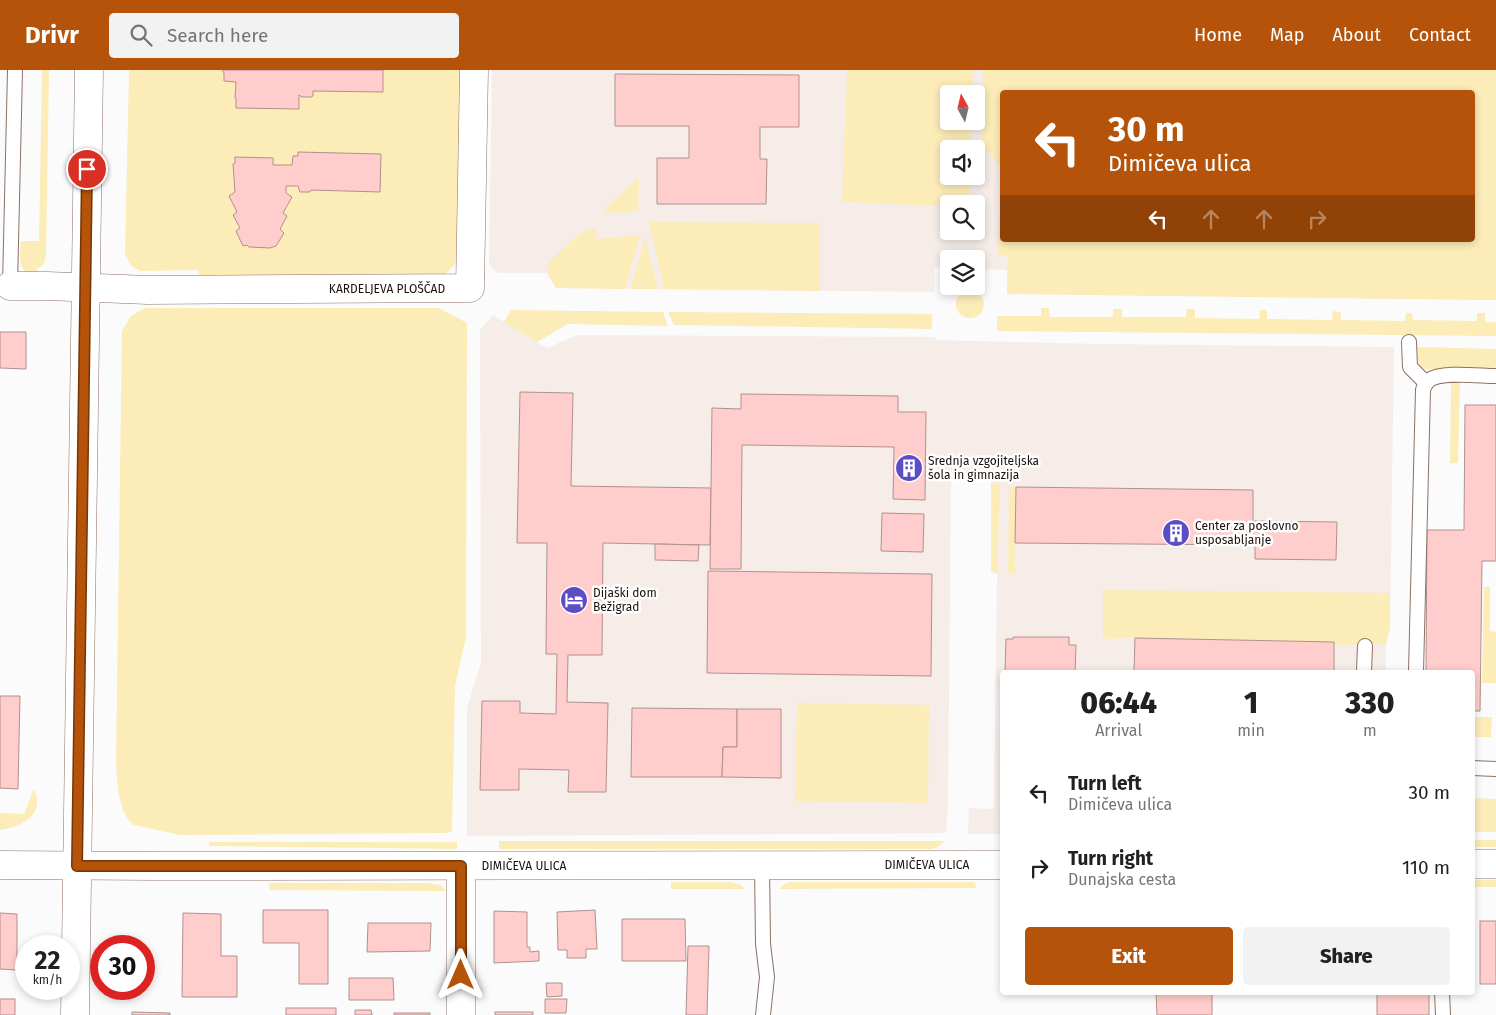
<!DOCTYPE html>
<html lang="en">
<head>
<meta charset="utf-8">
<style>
  body { margin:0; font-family:"Fira Sans",sans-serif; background:#f2f2f2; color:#202124; height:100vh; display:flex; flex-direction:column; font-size:19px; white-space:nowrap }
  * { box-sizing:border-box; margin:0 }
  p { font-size:16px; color:#757577 }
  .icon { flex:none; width:28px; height:28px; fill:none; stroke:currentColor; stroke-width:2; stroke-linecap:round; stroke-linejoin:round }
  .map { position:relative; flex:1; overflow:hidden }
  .details { position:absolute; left:1000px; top:600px; width:475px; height:325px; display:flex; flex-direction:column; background:#fff; border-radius:5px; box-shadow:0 2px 8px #0003 }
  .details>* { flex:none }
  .guide { position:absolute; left:1000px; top:20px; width:475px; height:152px; border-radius:5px; box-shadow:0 2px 8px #0003; background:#b45309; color:#fff; overflow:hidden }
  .needle { width:32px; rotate:352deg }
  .controls { position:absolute; left:940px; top:15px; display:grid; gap:10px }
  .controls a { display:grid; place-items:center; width:45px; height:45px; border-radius:5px; background:#fff; box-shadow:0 2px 8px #0003; font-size:25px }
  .speed { position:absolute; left:15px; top:865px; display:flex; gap:10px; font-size:25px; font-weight:700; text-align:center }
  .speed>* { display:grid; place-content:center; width:65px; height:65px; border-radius:50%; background:#fff; box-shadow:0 2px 8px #0003; line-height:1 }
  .speed small { font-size:12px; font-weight:400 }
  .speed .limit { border:8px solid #d22; background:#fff; color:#111 }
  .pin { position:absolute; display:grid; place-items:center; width:42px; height:42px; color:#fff; margin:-21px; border:2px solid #fff; border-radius:50%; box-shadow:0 1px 5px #0007 }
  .me { position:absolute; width:55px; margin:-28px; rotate:0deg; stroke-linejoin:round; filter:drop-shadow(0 0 4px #0008) }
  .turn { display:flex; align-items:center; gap:18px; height:105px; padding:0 25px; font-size:22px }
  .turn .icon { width:65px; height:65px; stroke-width:2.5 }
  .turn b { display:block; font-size:35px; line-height:42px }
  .lanes { display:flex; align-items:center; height:48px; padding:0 25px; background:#0003; justify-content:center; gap:25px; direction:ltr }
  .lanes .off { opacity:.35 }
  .eta { display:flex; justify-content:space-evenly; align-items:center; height:85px; text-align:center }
  .eta b { font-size:30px; font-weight:800; line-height:35px }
  .button { display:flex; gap:10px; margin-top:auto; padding:10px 25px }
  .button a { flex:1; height:58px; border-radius:5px; background:#b45309; color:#fff; font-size:20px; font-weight:800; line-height:58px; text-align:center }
  .button a+a { background:#f2f2f2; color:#202124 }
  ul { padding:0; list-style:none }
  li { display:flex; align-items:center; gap:15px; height:75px; padding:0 25px }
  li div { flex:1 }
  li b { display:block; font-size:19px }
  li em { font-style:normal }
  header { display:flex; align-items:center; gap:30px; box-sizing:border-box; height:70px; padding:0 25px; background:#b45309; color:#fff }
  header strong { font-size:24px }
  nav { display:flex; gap:28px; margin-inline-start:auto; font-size:18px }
  .search { width:350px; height:45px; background:#f2f2f2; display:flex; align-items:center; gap:12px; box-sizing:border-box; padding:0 18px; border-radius:5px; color:#757577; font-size:19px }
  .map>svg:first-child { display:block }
  .built { fill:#f6ede9; fill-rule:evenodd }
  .green { fill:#fcecb8; fill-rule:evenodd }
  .building { fill:#ffcecc; stroke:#b1908f }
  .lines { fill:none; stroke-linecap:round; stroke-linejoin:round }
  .service-casing { stroke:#8c7064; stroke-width:16 }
  .minor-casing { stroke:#8c7064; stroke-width:29 }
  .tertiary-casing { stroke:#8c7064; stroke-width:29 }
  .primary-casing { stroke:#8c7064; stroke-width:29 }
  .service { stroke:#fff; stroke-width:14 }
  .minor { stroke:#fff; stroke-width:28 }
  .tertiary { stroke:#fff; stroke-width:28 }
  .primary { stroke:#fff; stroke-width:28 }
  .route-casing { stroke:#753606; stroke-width:12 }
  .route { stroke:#b45309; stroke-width:9 }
  .labels { text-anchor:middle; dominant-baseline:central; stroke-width:5; stroke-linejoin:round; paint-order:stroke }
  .street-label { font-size:12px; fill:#1b100c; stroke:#fff }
  .poi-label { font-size:12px; fill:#1b100c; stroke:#fff; text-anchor:start }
</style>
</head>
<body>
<header>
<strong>Drivr</strong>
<div class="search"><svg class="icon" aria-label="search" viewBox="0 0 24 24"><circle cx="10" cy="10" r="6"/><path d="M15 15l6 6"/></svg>Search here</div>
<nav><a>Home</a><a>Map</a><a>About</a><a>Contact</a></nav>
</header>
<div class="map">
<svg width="1496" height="945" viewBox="0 0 1496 945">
  <rect width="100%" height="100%" fill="#fbfbfb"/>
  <g class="built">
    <path d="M492 0H1496V230L1007 224V200L976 199V189H949V198L934 197V222L556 218 547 203H497L489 194ZM1002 22H1472V170H1002ZM949 24H976V51H949ZM949 79H976V106H949ZM949 134H976V161H949Z"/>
    <polygon points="493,245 547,278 577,265 935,267 936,270 1102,274 1394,277 1390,557 1386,574 1386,602 1002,602 1002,764 968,764 969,738 994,739 997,504 991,501 991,409 951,409 948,737 946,763 467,766 467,638 481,592 480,260"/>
  </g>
  <g class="green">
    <path d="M42 0H49L46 185 44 194 37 199V206L27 204C18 196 20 183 21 171H39Z"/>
    <polygon points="129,0 464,0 461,188 439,211 199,210 198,200 140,201 132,196 125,185"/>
    <polygon points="847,0 973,0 972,24 949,24 949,51 971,51 970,79 949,79 949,106 969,106 969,134 949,134 949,136 842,132"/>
    <path d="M983 0H1496V230L1007 224 1008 186H998L1001 97 993 87 981 76ZM1002 22H1472V170H1002Z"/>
    <polygon points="639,107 638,141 608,143 605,139"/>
    <polygon points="650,152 820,153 820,221 664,219 651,160"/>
    <path d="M595 158 597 169 640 165 625 219 556 218C550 208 544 202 550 191L580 163Z"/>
    <polygon points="645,167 658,219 631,219"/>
    <circle cx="970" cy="234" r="14"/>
    <path d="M145 238H439L467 253 466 567 455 616 452 761 446 763 180 765 134 755C118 743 117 711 116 692L122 261 131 246Z"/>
    <polygon points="1041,238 1049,238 1050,247 1113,247 1113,239 1122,239 1122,247 1186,247 1186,239 1195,239 1195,248 1259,249 1260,240 1267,240 1267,249 1332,250 1333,241 1341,242 1341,250 1405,251 1406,243 1412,243 1413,250 1477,251 1477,243 1485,243 1485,252 1496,252 1496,266 997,261 997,246 1041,246"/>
    <polygon points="511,240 663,242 668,256 568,254 537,272 504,252"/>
    <polygon points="668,242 932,244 932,259 674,255"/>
    <path d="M1417 277 1496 279V300L1425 299C1415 296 1418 286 1417 277Z"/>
    <polygon points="1451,312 1460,312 1458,393 1450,393"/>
    <polygon points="991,414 1000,414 997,503 991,501"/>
    <polygon points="1009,416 1016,417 1015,503 1008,504"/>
    <polygon points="1484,517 1490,517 1490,561 1496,562 1496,613 1482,613"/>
    <polygon points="1103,520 1390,523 1390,557 1386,574 1334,575 1334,572 1135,568 1103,569"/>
    <polygon points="797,633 929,635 928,733 795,731"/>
    <polygon points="1473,647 1492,647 1491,667 1473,667"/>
    <path d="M34 719C46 745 21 757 0 760V743L24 744Z"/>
    <polygon points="1473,728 1496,729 1496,762 1473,762"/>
    <rect x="1473" y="770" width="23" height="7"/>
    <polygon points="499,771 945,771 938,777 931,779 499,779"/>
    <polygon points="209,772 457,772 457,779 209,776"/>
    <rect x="1473" y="810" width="23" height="7"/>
    <polygon points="671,812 731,812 739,814 745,819 671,819"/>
    <polygon points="790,812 975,812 976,818 779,819 785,814"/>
    <polygon points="269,813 426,813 441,815 446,821 269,820"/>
  </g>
  <g class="building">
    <polygon points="222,0 383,0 383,22 313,21 313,26 311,27 302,27 299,25 299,39 236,38 236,28 235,28 236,12 224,11 224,3"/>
    <polygon points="615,4 799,5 799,57 760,57 760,89 767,89 766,134 657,134 657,88 689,88 689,56 615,56"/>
    <polygon points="298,82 381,84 380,122 311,120 310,122 300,122 298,116 286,116 286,123 292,127 283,143 287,146 280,159 284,163 276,176 270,178 249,177 247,175 243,176 236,161 240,158 233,145 237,142 229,126 235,122 233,94 235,93 235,87 273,88 273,95 292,95 293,86 298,86"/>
    <polygon points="0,262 26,262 26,299 0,298"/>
    <polygon points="520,322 573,323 571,416 711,418 710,475 603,473 602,585 568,585 567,632 608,633 606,722 568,722 569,700 519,699 519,720 480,720 482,631 520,631 520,643 556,644 557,584 546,584 547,473 517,473"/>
    <polygon points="741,324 898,326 898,342 926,342 925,430 893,429 894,377 742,375 741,499 710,499 712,338 741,339"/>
    <polygon points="1465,335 1496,335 1496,491 1482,491 1480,641 1472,641 1472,602 1426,602 1427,460 1464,460"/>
    <polygon points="1016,417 1253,420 1253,451 1337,452 1336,490 1255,489 1255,475 1015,473"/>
    <polygon points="882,443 924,444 923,482 881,481"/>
    <polygon points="655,474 699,475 698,491 655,490"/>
    <polygon points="708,501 932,504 931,606 707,603"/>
    <polygon points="1013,567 1069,567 1069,575 1076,575 1075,602 1005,602 1006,569 1013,569"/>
    <polygon points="1135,568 1334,572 1334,602 1134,602"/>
    <polygon points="0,626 20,626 18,719 0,718"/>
    <polygon points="632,638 737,639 737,677 723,677 722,707 631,707"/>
    <polygon points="737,639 781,639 781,708 722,707 723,677 737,677"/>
    <polygon points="263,840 328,840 328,914 299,914 299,873 263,873"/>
    <polygon points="595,840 597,879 586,879 586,888 567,888 567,880 558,880 557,842"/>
    <polygon points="494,841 527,842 527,877 530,877 530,882 539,881 539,891 494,893"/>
    <polygon points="0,843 17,844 17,900 0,899"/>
    <polygon points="183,843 221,844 221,886 237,886 237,927 182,927"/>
    <polygon points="622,849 685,849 686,891 622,891"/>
    <rect x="1480" y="851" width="16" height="63"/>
    <polygon points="368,853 431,853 430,881 367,882"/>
    <polygon points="688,876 709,876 707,945 686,945"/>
    <polygon points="349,908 393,908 394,930 349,930"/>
    <polygon points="546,913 562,913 562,926 547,927"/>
    <polygon points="1156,922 1212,922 1212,945 1157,945"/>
    <rect x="1377" y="922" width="52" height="23"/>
    <rect x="0" y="929" width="15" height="16"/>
    <polygon points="545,929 567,929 566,943 545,943"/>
    <rect x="286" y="938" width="50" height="7"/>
    <polygon points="355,940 371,940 372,945 355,945"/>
    <polygon points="132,942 170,943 170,945 132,945"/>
    <rect x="495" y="942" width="38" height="3"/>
    <rect x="394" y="943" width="36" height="2"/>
  </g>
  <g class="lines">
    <g class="service-casing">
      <g id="service">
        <polyline points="10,216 15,0"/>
        <polyline points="1409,272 1410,297 1426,313"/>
        <polyline points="1364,602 1365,576"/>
        <path d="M1416 602 1423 320C1424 316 1426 313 1429 310 1442 301 1479 306 1496 306"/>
        <polyline points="1472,698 1496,699"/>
        <polyline points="762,795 763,874 767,907 763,945"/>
        <polyline points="1442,922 1443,945"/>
      </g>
    </g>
    <g class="minor-casing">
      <g id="minor">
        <polyline points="10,216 47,216 148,220 470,218 474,0"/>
        <polyline points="461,945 461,796"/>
      </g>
    </g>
    <g class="tertiary-casing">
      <g id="tertiary">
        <polyline points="1472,794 1496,794"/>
        <polyline points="0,795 154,796 1002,795"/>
      </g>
    </g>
    <g class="primary-casing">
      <polyline id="primary" points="75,945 89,0"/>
    </g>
    <use href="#service" class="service"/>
    <use href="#minor" class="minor"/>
    <use href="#tertiary" class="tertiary"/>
    <use href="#primary" class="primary"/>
  </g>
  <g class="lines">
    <g class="route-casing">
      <polyline id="route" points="87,99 77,796 461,796 461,905"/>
    </g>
    <use href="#route" class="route"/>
  </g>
  <defs>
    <g id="building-disc" transform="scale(1.4375)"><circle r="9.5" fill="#5c4dc5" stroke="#fff"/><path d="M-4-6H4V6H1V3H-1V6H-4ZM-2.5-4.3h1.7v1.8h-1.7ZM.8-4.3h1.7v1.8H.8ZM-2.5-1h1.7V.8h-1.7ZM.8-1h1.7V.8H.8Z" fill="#fff"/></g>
    <g id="hotel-disc" transform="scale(1.4375)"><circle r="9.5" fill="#5c4dc5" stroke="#fff"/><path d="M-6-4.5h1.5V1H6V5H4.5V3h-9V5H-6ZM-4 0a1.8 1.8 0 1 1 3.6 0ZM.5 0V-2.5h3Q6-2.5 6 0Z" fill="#fff"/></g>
  </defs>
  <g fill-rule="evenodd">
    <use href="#building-disc" x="909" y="398"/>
    <use href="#building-disc" x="1176" y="463"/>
    <use href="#hotel-disc" x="574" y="530"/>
  </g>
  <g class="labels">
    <g class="street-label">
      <text x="387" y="219">KARDELJEVA PLOŠČAD</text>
      <text x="927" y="795">DIMIČEVA ULICA</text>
      <text x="524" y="796">DIMIČEVA ULICA</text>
    </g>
    <g class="poi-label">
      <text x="928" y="391">Srednja vzgojiteljska<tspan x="928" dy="14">šola in gimnazija</tspan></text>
      <text x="1195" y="456">Center za poslovno<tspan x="1195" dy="14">usposabljanje</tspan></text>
      <text x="593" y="523">Dijaški dom<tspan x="593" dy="14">Bežigrad</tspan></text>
    </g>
  </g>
</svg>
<div class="controls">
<a><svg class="needle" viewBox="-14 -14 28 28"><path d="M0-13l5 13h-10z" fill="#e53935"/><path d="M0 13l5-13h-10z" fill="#757577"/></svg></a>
<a><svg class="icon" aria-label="sound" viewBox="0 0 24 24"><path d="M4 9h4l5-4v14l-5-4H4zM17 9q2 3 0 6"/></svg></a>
<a><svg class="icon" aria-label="search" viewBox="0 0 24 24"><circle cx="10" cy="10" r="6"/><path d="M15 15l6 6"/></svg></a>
<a><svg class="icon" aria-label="layers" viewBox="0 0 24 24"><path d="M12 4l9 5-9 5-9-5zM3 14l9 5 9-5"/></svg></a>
</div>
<div class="speed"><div>22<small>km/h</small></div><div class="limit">30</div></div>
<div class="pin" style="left:87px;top:99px;background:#d93025"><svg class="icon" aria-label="arrive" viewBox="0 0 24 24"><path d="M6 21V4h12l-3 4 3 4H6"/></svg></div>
<svg class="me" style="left:461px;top:905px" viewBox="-20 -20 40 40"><path d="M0-17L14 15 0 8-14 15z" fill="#b45309" stroke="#fff" stroke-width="4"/></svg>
<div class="guide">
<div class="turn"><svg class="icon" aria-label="left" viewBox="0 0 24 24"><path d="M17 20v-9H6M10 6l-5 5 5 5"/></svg><div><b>30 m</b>Dimičeva ulica</div></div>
<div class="lanes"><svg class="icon" aria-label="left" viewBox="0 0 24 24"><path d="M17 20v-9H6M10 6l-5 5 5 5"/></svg><svg class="icon off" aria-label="ahead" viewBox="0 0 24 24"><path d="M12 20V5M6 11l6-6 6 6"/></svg><svg class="icon off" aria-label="ahead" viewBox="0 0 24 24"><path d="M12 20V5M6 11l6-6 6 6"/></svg><svg class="icon off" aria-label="right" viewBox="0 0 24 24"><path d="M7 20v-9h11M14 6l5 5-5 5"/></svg></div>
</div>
<section class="details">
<div class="eta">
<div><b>06:44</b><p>Arrival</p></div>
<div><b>1</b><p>min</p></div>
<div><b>330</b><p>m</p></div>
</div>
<ul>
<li><svg class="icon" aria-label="left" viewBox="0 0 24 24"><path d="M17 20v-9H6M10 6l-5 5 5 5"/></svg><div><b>Turn left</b><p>Dimičeva ulica</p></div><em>30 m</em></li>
<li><svg class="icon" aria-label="right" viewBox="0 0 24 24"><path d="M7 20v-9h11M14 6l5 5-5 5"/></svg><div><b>Turn right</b><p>Dunajska cesta</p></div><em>110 m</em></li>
</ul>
<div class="button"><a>Exit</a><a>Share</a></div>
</section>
</div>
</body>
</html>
